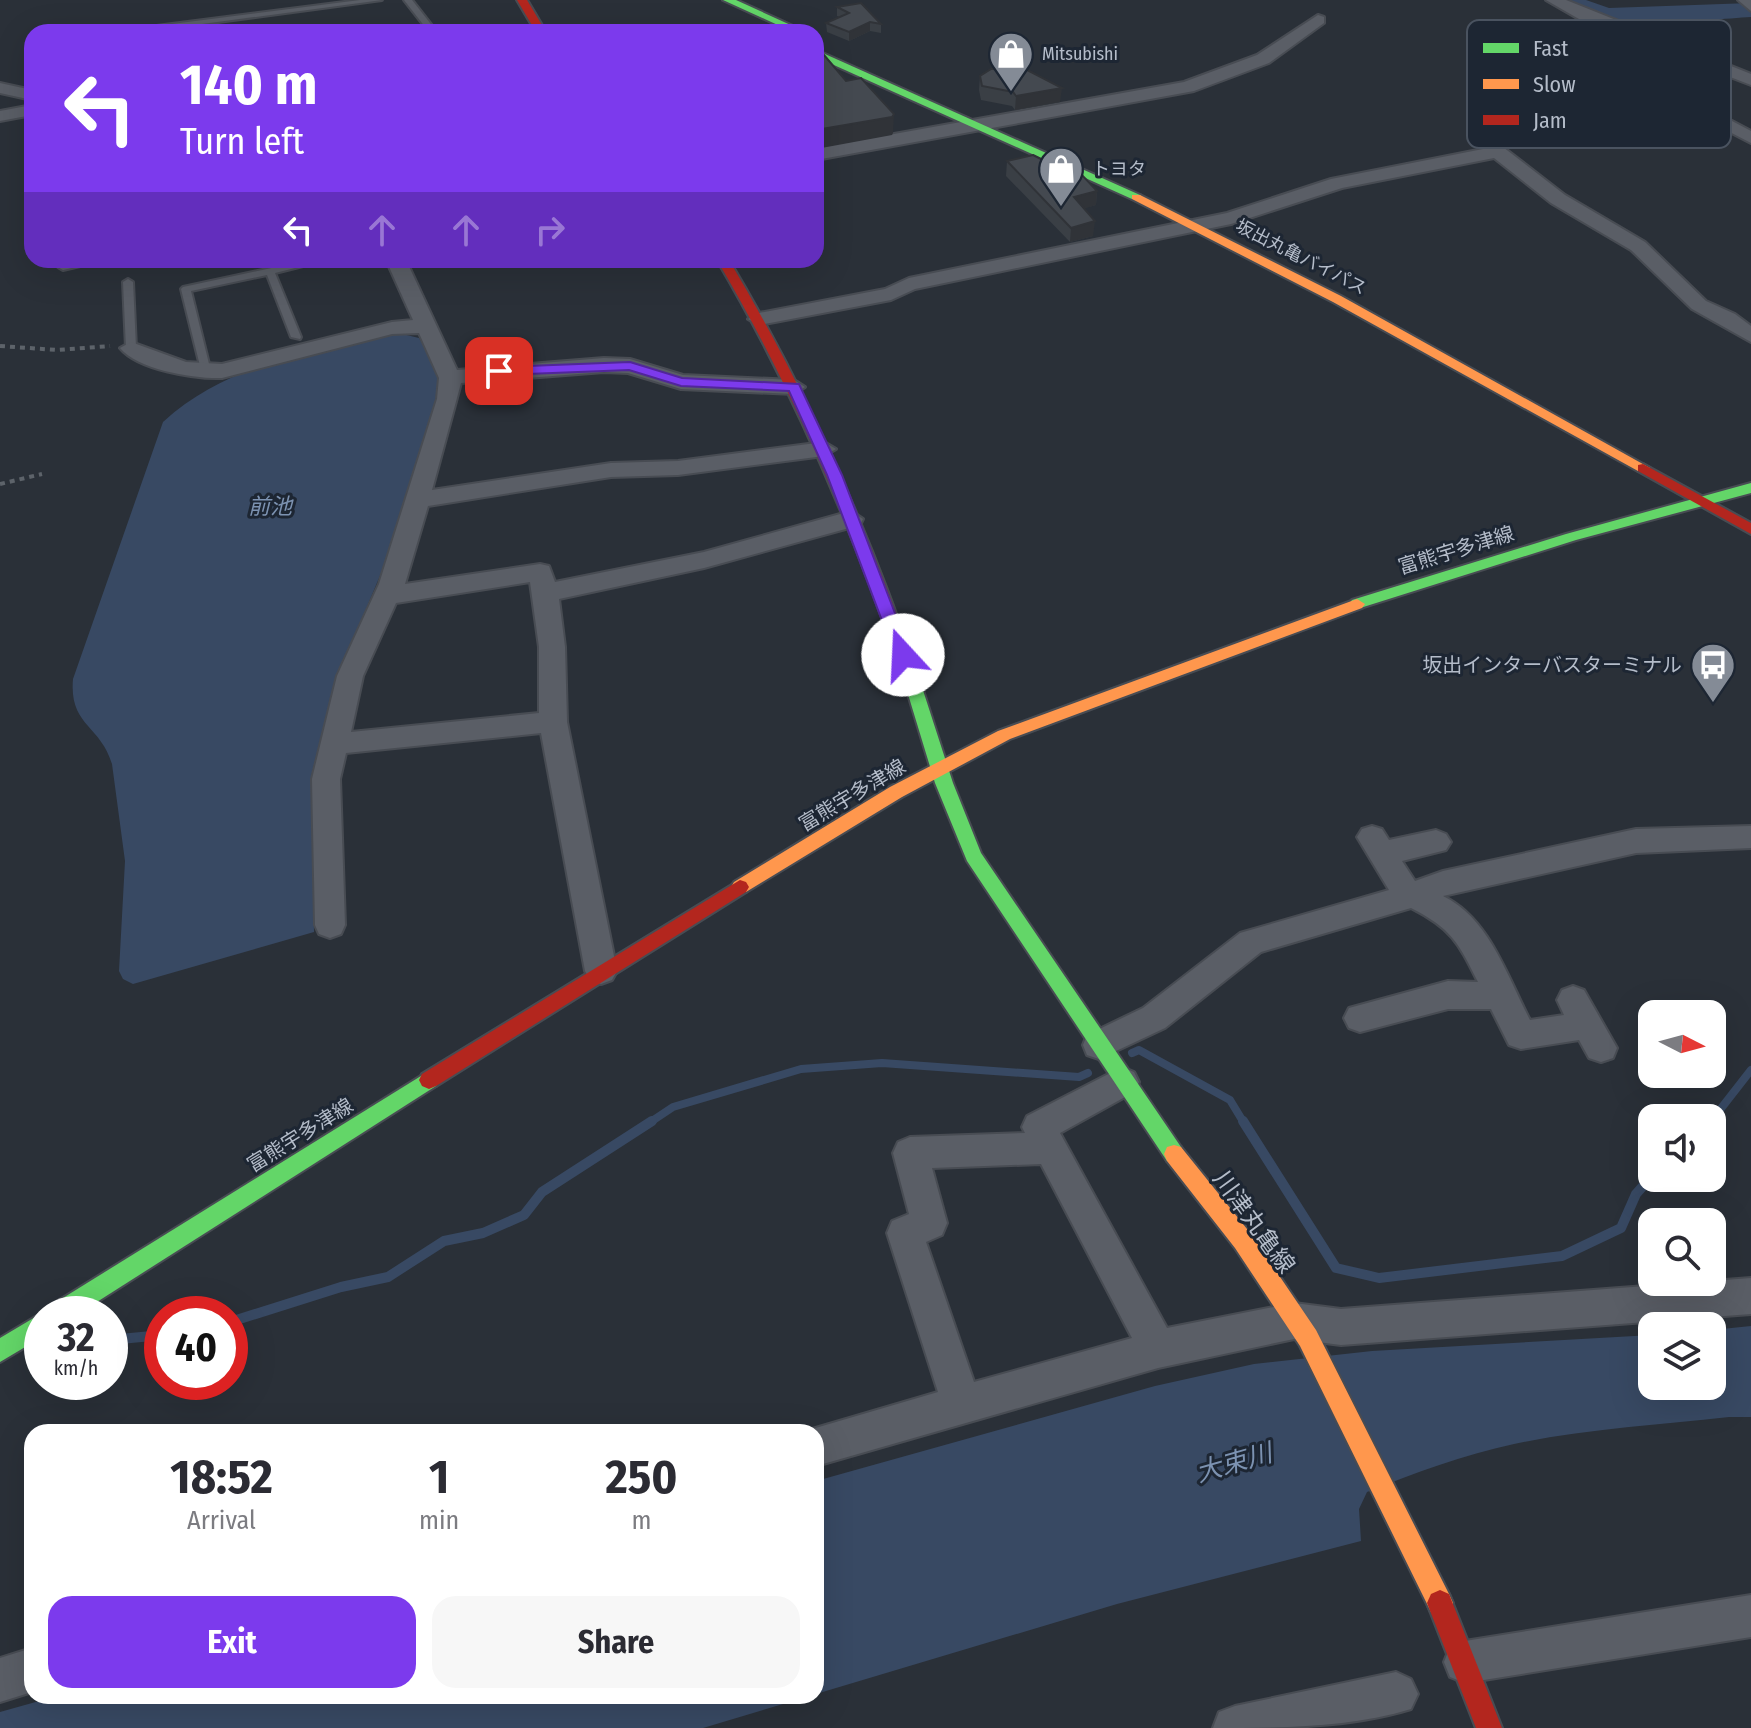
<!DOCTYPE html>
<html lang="en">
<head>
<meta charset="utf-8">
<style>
  body { margin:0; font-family:"Fira Sans Condensed","Noto Sans JP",sans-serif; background:#f7f7f7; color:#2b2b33; height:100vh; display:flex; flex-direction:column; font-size:30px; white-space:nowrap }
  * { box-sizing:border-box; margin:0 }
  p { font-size:26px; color:#7c7c81 }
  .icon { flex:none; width:44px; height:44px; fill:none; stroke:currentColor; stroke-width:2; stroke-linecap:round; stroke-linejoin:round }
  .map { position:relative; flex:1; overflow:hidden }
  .details { position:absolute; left:24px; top:1424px; width:800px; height:280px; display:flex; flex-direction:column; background:#fff; border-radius:24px; box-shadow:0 8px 32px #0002 }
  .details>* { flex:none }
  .banner { position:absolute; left:24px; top:24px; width:800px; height:244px; border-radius:24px; box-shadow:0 8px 32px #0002; background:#7c3aed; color:#fff; overflow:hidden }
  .needle { width:52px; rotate:96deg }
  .buttons { position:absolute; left:1638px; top:1000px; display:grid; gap:16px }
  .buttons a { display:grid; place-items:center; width:88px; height:88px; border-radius:16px; background:#fff; box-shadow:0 8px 32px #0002; font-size:40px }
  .speed { position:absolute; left:24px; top:1296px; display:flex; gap:16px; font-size:40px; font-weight:700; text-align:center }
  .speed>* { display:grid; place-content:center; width:104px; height:104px; border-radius:50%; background:#fff; box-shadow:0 8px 32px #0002; line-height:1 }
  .speed small { font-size:20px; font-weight:400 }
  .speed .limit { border:12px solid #d22; background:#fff; color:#111 }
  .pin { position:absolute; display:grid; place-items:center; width:68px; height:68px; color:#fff; margin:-34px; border-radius:16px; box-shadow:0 4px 12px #0006 }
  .me { position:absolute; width:88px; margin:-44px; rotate:340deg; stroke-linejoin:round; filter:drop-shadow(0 0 6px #0008) }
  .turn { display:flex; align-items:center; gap:28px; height:168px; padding:0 24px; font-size:36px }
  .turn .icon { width:104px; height:104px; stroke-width:2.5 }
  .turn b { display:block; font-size:56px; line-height:68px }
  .lanes { display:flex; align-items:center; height:76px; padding:0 24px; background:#0003; justify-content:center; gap:40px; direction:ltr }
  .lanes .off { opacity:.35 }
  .eta { display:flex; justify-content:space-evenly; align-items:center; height:136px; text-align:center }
  .eta b { font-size:48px; font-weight:700; line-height:56px }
  .action { display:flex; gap:16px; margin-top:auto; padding:16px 24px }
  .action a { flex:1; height:92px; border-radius:24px; background:#7c3aed; color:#fff; font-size:32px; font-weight:700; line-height:92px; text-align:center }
  .action a+a { background:#f7f7f7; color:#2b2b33 }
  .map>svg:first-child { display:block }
  .water { fill:#384963 }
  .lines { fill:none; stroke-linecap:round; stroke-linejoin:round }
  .stream-far1 { stroke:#384963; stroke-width:8 }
  .stream { stroke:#384963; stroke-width:10 }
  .river { fill:#384963; fill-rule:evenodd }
  .lane-casing { stroke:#484c53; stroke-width:4 }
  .street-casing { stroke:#484c53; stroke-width:4 }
  .fast-casing { stroke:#484c53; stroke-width:4 }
  .slow-casing { stroke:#484c53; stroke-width:4 }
  .jam-casing { stroke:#484c53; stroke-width:4 }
  .path { stroke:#5d636a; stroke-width:4; stroke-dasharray:5 5; stroke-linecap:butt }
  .lane { fill:#5a5e66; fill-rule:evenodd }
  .street { fill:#5a5e66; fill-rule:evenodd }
  .fast { fill:#63d668; fill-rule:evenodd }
  .slow { fill:#ff974d; fill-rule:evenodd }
  .jam { fill:#b3261e; fill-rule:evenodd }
  .wall { fill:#3a3f45 }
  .shaded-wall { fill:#303338 }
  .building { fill:#444950; stroke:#303338; stroke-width:2 }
  .route { fill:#7c3aed; stroke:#51269a; stroke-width:2 }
  .labels { text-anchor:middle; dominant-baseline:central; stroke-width:6; stroke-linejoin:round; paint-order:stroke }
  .far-poi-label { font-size:18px; fill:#b4bcc9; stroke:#1d2633; text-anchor:start }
  .far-street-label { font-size:18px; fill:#b4bcc9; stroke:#1d2633 }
  .street-label { font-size:20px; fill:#b4bcc9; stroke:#1d2633 }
  .poi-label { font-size:20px; fill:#b4bcc9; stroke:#1d2633; text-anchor:end }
  .water-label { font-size:22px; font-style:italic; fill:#7c92b1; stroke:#1d2633 }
  .near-street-label { font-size:24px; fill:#b4bcc9; stroke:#1d2633 }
  .near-water-label { font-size:26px; font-style:italic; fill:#7c92b1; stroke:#1d2633 }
  .key { fill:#1d2633; stroke:#4a5360; stroke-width:2 }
  .key-label { font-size:22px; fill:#b4bcc9 }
</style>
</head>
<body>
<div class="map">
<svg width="1751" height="1728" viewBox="0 0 1751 1728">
  <rect width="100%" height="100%" fill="#2a3038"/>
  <g class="water">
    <path d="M394 332 419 338 441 374 437 406 392 547 333 688 311 777 314 932 133 984 123 979 119 971 125 861 112 764C100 724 69 726 73 679L163 422C230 361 310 354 394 332Z"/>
    <path d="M1751 1326V1417H1729C1658 1425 1585 1429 1514 1444 1463 1455 1415 1473 1367 1492L1359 1509 1361 1541 1117 1604 816 1694V1481L1155 1386 1254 1364 1372 1351 1652 1335V1386H1712V1330Z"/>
    <polygon points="57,1696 810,1696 703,1728 0,1728 0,1712"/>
  </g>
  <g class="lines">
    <g class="stream-far1">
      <polyline points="1132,1053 1139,1050 1230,1100 1244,1123"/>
      <polyline points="1712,1120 1751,1070"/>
      <polyline points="649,1123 673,1107 801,1069 882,1063 1079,1077 1088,1073"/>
    </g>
    <g class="stream">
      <polyline points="1243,1121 1336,1268 1379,1278 1562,1256 1621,1228 1636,1194 1652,1176"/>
      <polyline points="230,1322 341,1287 388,1277 444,1241 483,1233 524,1215 542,1192 652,1121"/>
      <polyline points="110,1340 162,1335"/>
    </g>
    <path class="river" d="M1556 0H1586L1609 8 1751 3V17C1708 19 1581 37 1556 0Z"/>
    <g class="lane-casing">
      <g id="lane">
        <polygon points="360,0 382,0 143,32 121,32 125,30"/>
        <polygon points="404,0 412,0 437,32 429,32"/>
        <polygon points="86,260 106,260 63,270 58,267"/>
        <polygon points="309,260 327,260 275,273 301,337 300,339 291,337 267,275 191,291 211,372 210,374 202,374 181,289 183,287"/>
        <polygon points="128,279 133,282 136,348 131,351 126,348 123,282"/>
      </g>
    </g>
    <g class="street-casing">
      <g id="street">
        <polygon points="1546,0 1566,0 1751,74 1751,85 1579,19"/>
        <polygon points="1738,0 1751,0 1751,11"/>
        <polygon points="1318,15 1324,17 1324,23 1269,63 1194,91 816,160 816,148 1184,82 1257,55"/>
        <polygon points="0,83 32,90 32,100 0,93"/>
        <polygon points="1696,102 1751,131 1751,143 1693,113 1499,144 1565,195 1645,242 1706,301 1735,314 1751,326 1751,342 1692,309 1631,250 1551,203 1494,158 1342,188 1231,224 915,289 891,300 759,325 748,319 759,313 885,289 909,278 1227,213 1331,179 1483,149 1475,141 1484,136"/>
        <polygon points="32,105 32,115 0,121 0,111"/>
        <path d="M386 260H406L457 370 604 358 630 359 683 375 794 380 805 387 794 394 681 389 628 373 604 372 461 383 432 490 611 463 678 461 824 442 836 449 824 456 678 475 611 477 428 506 405 584 540 564 549 566 555 582 704 552 851 511 863 519 860 525 704 568 559 599 565 647 567 722 617 971 612 980 601 984 590 980 585 971 541 733 346 753 340 779 345 925 341 934 330 938 319 934 315 925 312 779 337 676 379 584 437 399 439 378 419 333 392 334 222 378C195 379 138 370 120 348L131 342 186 362 222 364 392 322 413 320ZM530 582 539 647V713L351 732 363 676 396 603Z"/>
        <path d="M1372 826 1382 829 1389 840 1436 830 1446 834 1451 842 1446 850 1402 861 1415 881 1443 871 1636 829 1751 826V848L1636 853 1443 896C1489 918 1507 976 1530 1020L1564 1015 1557 1000 1562 990 1573 986 1584 990 1617 1048 1613 1058 1601 1062 1589 1058 1579 1040 1521 1049 1509 1045 1491 1009H1448L1360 1032 1349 1028 1344 1018 1349 1008 1448 981 1478 982C1458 942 1452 929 1411 908L1261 952 1165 1028 1099 1059 1087 1055 1083 1045 1087 1035 1143 1008 1240 933 1389 890 1357 837 1362 829Z"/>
        <path d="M1122 1067 1134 1072 1139 1082 1134 1092 1060 1133 1167 1328 1294 1303 1341 1309 1751 1278V1314L1341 1345 1294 1339 1158 1368 816 1466V1432H802L938 1392 887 1233 892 1221 909 1214 893 1153 898 1142 910 1137 1025 1133 1022 1127 1027 1116ZM1041 1164 1132 1338 974 1382 926 1242 942 1235 947 1223 932 1168Z"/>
        <polygon points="1751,1595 1751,1637 1465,1683 1450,1677 1444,1662 1450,1647 1465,1641"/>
        <polygon points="32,1648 32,1692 0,1702 0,1658"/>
        <path d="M1396 1672 1411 1679 1418 1694 1411 1709C1349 1728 1279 1728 1213 1728L1219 1712 1235 1706Z"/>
      </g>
    </g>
    <g class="fast-casing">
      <g id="fast">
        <polygon points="723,0 736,0 806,32 793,32"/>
        <polygon points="816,50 1140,195 1142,197 1132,199 816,57"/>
        <polygon points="1751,483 1751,493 1576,540 1357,609 1349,604 1352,600 1566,534"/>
        <polygon points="912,675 920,681 953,783 981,853 1181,1147 1184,1154 1181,1161 1174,1163 1167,1161 967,861 935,783 904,681"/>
        <polygon points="429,1071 436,1074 439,1080 436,1086 78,1314 47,1314 50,1306"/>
        <polygon points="42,1313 45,1314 42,1314 42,1337 0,1362 0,1338"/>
      </g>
    </g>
    <g class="slow-casing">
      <g id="slow">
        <polygon points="1132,195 1140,195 1341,296 1650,468 1648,471 1638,471 1333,302 1132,199"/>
        <polygon points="1357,599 1365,604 1362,608 1010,739 902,797 746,892 734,892 731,887 734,882 890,787 998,731"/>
        <polygon points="1174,1145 1181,1147 1251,1234 1316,1330 1449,1594 1453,1603 1449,1612 1440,1616 1431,1612 1300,1346 1235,1248 1167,1161 1164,1154 1167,1147"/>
      </g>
    </g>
    <g class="jam-casing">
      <g id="jam">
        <polygon points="517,0 527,0 546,32 536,32"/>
        <path d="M717 260H729C809 394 870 534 920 681L918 685H906L904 681C855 534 796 394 717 260Z"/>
        <polygon points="1643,464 1751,523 1751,534 1638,471 1638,465"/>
        <polygon points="740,880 746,882 749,887 746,892 436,1086 429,1089 422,1086 419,1080 422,1074"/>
        <polygon points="1440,1590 1449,1594 1502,1728 1476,1728 1427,1603 1431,1594"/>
      </g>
    </g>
    <g class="path">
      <polyline points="0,346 57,350 110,346"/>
      <polyline points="0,484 42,474"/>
    </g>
    <use href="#lane" class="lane"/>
    <use href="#street" class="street"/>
    <use href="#fast" class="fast"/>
    <use href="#slow" class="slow"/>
    <use href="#jam" class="jam"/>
  </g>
  <g class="wall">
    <polygon points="837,7 881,24 881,33 870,31 849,41 827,32 826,23 840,17 837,16"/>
    <polygon points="1000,63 1060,102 1015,110 1012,106 981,100 979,90 980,76 1000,68"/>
    <polygon points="1007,161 1053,165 1052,176 1057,181 1097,191 1096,205 1084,208 1093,236 1070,242 1006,176"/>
  </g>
  <g class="shaded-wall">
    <polygon points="870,22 870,31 849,41 849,32"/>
    <polygon points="1062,88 1060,102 1015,110 1016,96"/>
    <polygon points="894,114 893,133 892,135 816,149 816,130"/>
    <polygon points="1053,165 1051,179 1046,170"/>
    <polygon points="1097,191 1096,205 1073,212 1074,197"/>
    <polygon points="1095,221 1093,236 1070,242 1071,228"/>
  </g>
  <g class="building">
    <polygon points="861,3 881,24 870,22 849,32 826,23 849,13 837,7"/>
    <polygon points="824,55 846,81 861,78 894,114 892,117 816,130 816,56"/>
    <polygon points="1017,60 1025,69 1062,88 1016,96 1013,92 982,86 980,76 991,69 1004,68 1000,63"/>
    <polygon points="1033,155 1053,165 1046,170 1057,181 1082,175 1097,191 1074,197 1095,221 1071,228 1007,161"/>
  </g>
  <polygon class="route" points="630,362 682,378 799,384 842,475 911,655 909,659 903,661 895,655 827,475 789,391 681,386 629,370 499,375 493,371 499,367"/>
  <defs>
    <g id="shop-pin" transform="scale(2.3)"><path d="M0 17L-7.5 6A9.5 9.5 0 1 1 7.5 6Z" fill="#848b96" stroke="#1d2633"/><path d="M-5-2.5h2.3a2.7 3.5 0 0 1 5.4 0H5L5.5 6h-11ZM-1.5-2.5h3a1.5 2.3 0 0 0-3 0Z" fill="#fff"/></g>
    <g id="bus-pin" transform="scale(2.3)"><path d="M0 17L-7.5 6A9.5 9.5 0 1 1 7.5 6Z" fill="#848b96" stroke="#1d2633"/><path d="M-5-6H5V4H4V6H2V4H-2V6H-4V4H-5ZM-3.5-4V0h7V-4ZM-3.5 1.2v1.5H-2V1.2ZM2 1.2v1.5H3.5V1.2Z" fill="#fff"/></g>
  </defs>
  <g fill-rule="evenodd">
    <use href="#shop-pin" x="1011" y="54"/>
    <use href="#shop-pin" x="1061" y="169"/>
    <use href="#bus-pin" x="1713" y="665"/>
  </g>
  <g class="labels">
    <g class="far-poi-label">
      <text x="1042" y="54">Mitsubishi</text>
      <text x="1092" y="169">トヨタ</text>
    </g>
    <g class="far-street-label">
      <text transform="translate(1301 257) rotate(27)">坂出丸亀バイパス</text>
    </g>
    <g class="street-label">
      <text transform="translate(1456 550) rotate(-17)">富熊宇多津線</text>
      <text transform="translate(852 795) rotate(-31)">富熊宇多津線</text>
      <text transform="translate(300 1135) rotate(-32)">富熊宇多津線</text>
    </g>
    <g class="poi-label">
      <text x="1682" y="665">坂出インターバスターミナル</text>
    </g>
    <g class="water-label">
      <text x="270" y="506">前池</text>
    </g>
    <g class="near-street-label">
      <text transform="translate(1254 1222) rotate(54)">川津丸亀線</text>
    </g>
    <g class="near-water-label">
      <text transform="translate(1234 1463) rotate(-16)">大束川</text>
    </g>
  </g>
  <rect x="1467" y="20" width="264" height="128" rx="12" class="key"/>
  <rect x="1483" y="43" width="36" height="10" fill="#63d668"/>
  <rect x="1483" y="79" width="36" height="10" fill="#ff974d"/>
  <rect x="1483" y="115" width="36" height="10" fill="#b3261e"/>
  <g class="key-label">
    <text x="1533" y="56">Fast</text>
    <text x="1533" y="92">Slow</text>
    <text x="1533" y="128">Jam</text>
  </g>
</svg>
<div class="buttons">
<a><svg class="needle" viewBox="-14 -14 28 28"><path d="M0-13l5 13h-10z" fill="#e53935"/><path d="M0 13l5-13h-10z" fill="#7c7c81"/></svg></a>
<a><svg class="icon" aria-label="sound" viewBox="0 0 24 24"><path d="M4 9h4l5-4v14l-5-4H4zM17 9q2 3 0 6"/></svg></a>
<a><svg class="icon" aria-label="search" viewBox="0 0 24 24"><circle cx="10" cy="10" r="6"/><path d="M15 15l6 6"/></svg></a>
<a><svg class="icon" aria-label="layers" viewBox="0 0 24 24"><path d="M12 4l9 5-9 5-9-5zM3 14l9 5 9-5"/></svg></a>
</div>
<div class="speed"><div>32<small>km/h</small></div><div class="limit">40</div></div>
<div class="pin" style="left:499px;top:371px;background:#d93025"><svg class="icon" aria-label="arrive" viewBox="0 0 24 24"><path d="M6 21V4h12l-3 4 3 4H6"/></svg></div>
<svg class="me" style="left:903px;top:655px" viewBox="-20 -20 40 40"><circle r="19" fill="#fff"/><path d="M0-13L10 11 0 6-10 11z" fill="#7c3aed"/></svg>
<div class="banner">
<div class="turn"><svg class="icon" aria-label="left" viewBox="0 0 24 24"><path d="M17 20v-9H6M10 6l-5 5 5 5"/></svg><div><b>140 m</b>Turn left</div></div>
<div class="lanes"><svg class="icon" aria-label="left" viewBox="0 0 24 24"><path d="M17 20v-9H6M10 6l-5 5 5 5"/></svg><svg class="icon off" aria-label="ahead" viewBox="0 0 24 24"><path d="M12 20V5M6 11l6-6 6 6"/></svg><svg class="icon off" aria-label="ahead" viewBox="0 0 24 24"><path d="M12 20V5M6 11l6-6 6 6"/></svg><svg class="icon off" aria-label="right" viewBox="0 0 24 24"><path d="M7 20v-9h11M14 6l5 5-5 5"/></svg></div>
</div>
<section class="details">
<div class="eta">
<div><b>18:52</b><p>Arrival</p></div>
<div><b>1</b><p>min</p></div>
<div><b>250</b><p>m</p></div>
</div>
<div class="action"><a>Exit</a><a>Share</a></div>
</section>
</div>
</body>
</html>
